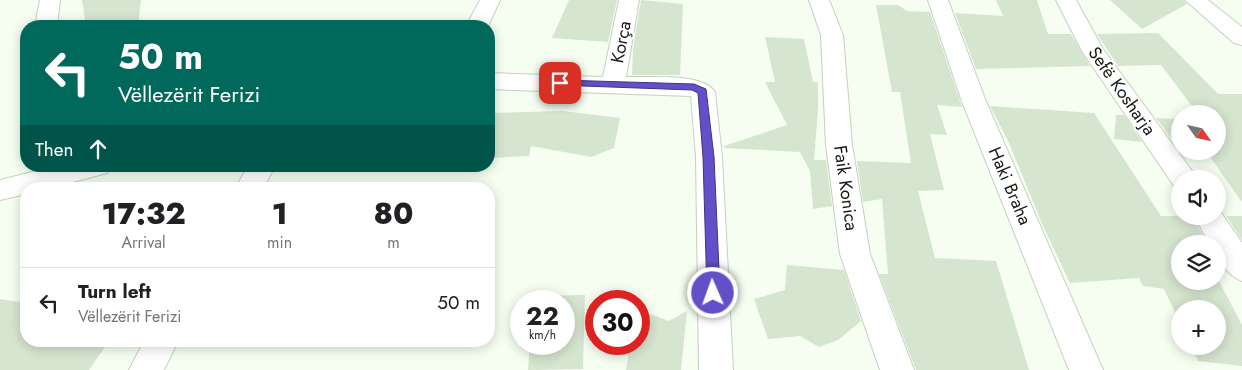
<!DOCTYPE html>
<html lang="en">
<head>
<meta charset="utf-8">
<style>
  body { margin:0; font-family:Jost,sans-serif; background:#f6f6f6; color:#202124; height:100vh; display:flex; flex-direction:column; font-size:19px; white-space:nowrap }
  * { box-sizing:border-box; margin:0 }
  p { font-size:16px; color:#757577 }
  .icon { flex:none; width:28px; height:28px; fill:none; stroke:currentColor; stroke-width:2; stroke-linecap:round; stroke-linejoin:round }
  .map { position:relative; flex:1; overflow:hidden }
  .drawer { position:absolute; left:20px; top:182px; width:475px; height:165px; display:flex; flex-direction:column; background:#fff; border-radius:20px; box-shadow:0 2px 12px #0003 }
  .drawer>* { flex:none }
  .guide { position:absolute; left:20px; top:20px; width:475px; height:152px; border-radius:20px; box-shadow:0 2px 12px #0003; background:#00695c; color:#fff; overflow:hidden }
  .needle { width:32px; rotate:124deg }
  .fabs { position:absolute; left:1171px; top:105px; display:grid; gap:10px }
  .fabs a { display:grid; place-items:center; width:55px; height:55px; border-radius:50%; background:#fff; box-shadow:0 2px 12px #0003; font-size:25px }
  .speed { position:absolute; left:510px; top:290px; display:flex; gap:10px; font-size:25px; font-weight:700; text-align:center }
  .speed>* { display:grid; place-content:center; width:65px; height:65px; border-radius:50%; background:#fff; box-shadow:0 2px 12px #0003; line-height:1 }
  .speed small { font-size:12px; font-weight:400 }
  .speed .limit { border:8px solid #d22; background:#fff; color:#111 }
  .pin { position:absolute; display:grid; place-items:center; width:42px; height:42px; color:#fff; margin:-21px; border-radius:10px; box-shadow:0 2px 8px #0006 }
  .me { position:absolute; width:55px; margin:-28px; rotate:358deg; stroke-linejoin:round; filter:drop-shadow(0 0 4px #0008) }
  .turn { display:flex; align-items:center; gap:18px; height:105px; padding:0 15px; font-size:22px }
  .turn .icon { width:65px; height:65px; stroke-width:2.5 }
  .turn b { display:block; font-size:35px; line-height:42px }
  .then { display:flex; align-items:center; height:48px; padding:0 15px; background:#0003; gap:10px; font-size:19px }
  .eta { display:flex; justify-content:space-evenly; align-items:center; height:85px; text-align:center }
  .eta b { font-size:30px; font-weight:800; line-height:35px }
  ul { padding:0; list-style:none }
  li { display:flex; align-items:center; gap:15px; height:70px; padding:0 15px; border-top:1px solid #e0e0e0 }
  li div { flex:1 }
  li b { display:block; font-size:19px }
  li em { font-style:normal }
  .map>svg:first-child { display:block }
  .building { fill:#d6e5cf }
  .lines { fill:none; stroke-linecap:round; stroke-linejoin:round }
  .street-casing { stroke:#c3d2bc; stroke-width:2 }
  .secondary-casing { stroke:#c3d2bc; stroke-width:2 }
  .street { fill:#fff; fill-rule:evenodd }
  .secondary { fill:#fff; fill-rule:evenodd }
  .route { fill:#6350c9; stroke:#403483 }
  .labels { text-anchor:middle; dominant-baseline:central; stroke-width:4; stroke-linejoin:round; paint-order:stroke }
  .street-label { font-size:18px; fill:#151a13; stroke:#fff }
</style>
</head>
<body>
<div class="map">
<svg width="1242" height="370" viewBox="0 0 1242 370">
  <rect width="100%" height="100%" fill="#f5fef1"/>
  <g class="building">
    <polygon points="82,0 141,0 138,26 86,26"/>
    <polygon points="569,0 617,0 608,42 552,38"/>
    <polygon points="641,0 683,4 680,75 632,75 633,49"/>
    <polygon points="996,0 1037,0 1048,34 1071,34 1090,66 976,69 955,13 1003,16"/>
    <polygon points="1110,0 1183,0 1187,4 1142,29"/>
    <polygon points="876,5 898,5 907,11 930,12 962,107 937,105 947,135 930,134 944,190 918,191 935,258 996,261 1029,370 916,370 879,274 888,274 882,199 863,202 857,161 911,163 900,92 892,92"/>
    <polygon points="1158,33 1218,94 1242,94 1242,202 1206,151 1218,151 1218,114 1198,114 1161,65 1118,66 1097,34"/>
    <polygon points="765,37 804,39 813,82 818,82 818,110 814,160 826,160 832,206 813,209 810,171 800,152 725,148 724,146 787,125 765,82 775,82"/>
    <polygon points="990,106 1094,113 1161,216 1192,216 1208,244 1180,244 1180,281 1218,281 1218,279 1242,325 1242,366 1198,361 1191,346 1218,346 1218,309 1180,309 1180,323 1164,289 1143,286 1139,278 1070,283 1043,226 1009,143"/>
    <polygon points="563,111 620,118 614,148 591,157 531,146 529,156 489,158 489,113"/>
    <polygon points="1116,115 1124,115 1142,142 1114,139"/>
    <polygon points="1156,118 1180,119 1180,146 1176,145"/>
    <polygon points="1226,216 1242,216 1242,240"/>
    <polygon points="787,265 844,270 861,321 838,340 819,347 800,336 768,339 754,299 785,290"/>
    <polygon points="585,295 583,369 528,370 530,344 564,344 564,301 534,301 534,296"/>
    <polygon points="0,299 26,303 26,341 109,341 89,370 0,370"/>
    <polygon points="639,310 669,321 687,311 681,370 626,370 630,344 639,344"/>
  </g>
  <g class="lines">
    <g class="street-casing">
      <g id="street">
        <polygon points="40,0 60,0 57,26 35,26"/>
        <polygon points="480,0 500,0 488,26 466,26"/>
        <path d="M619 0H639L626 77C648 78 703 72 715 92L722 157 733 370H699L696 157 691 96 489 89V73L603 77Z"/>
        <polygon points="809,0 829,0 843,35 852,145 870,254 914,370 880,370 840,254 826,145 821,35"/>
        <polygon points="928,0 948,0 985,99 1103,370 1069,370 961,99"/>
        <polygon points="1056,0 1076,0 1103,49 1198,179 1180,179 1180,188 1174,186 1082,51"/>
        <polygon points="56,166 111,166 107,173 46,189 26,189 26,194 0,200 0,180"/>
        <polygon points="248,166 275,166 263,189 235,189"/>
        <path d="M1218 208 1242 243V281C1226 275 1218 260 1218 244H1210L1194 216H1218Z"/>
        <polygon points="144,341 178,341 164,370 129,370"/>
      </g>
    </g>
    <g class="secondary-casing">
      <polygon id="secondary" points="1185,0 1208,0 1242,27 1242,45 1234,43"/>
    </g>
    <use href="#street" class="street"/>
    <use href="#secondary" class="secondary"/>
  </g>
  <polygon class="route" points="560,80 694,84 706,89 714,157 720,293 718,297 713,298 709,297 707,293 703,157 698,93 692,90 556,85 555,83"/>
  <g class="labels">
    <g class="street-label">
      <text transform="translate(621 42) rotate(-79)">Korça</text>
      <text transform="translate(1122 91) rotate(55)">Sefë Kosharja</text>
      <text transform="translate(1010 186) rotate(67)">Haki Braha</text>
      <text transform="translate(846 188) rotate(82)">Faik Konica</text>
    </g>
  </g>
</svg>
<div class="fabs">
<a><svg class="needle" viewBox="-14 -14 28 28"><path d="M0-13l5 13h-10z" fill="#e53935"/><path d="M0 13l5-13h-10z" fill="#757577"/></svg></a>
<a><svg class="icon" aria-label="sound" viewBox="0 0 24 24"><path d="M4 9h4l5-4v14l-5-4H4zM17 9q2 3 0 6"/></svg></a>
<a><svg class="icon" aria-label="layers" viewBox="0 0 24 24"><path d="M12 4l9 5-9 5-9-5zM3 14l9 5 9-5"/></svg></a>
<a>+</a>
</div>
<div class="speed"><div>22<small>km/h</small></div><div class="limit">30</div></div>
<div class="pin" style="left:560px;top:83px;background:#d93025"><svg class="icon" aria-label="arrive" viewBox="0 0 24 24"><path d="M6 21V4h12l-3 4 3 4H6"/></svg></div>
<svg class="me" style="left:713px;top:293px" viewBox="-20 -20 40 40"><circle r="17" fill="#6350c9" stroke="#fff" stroke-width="3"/><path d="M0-11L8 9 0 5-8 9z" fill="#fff"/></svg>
<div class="guide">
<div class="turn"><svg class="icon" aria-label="left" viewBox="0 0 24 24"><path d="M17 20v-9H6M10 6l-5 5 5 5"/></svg><div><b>50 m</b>Vëllezërit Ferizi</div></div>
<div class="then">Then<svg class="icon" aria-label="ahead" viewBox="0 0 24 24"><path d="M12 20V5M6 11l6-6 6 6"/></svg></div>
</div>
<section class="drawer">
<div class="eta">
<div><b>17:32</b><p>Arrival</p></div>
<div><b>1</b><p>min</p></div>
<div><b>80</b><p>m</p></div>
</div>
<ul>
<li><svg class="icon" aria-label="left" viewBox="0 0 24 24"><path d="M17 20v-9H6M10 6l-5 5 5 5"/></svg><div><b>Turn left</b><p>Vëllezërit Ferizi</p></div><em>50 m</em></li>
</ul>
</section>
</div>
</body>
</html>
